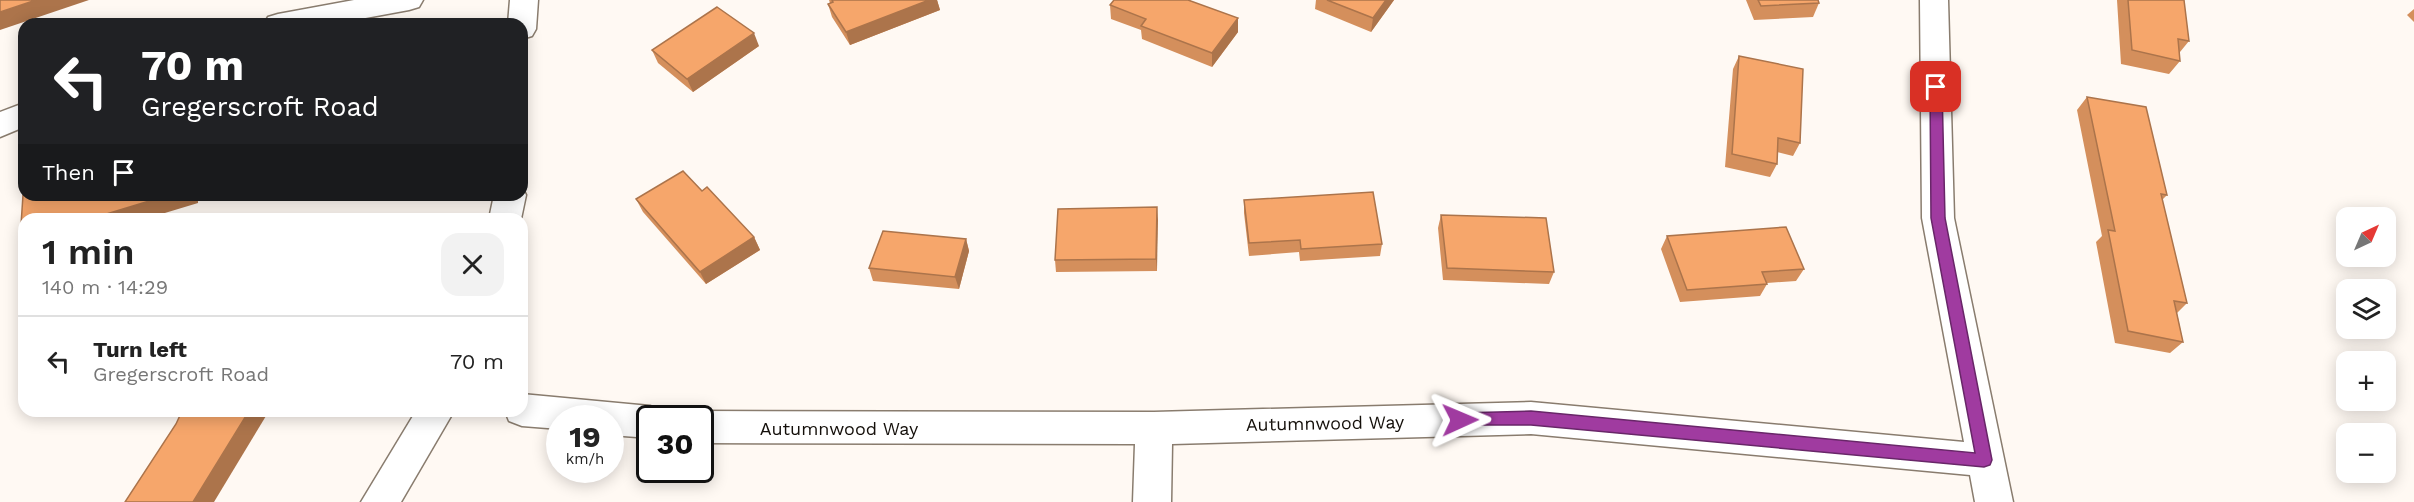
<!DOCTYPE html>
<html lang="en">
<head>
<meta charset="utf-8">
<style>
  body { margin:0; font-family:"Work Sans",sans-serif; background:#f2f2f2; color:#222; height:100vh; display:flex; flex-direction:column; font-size:22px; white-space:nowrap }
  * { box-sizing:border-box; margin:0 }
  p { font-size:20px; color:#767676 }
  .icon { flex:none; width:33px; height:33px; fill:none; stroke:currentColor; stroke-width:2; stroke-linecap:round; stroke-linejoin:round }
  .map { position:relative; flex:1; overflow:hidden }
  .sheet { position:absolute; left:18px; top:213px; width:510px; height:204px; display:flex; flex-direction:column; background:#fff; border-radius:18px; box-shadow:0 3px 15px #0003 }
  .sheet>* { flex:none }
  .hud { position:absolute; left:18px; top:18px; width:510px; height:183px; border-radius:18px; box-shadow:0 3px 15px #0003; background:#202124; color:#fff; overflow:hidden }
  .needle { width:39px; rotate:44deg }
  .tools { position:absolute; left:2336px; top:207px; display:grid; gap:12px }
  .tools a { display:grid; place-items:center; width:60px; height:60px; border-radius:12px; background:#fff; box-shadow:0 3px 15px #0003; font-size:30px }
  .speed { position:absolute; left:546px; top:405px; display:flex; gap:12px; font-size:30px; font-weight:700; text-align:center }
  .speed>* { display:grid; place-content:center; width:78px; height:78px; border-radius:50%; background:#fff; box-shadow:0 3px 15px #0003; line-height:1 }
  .speed small { font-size:15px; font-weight:400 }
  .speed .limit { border:3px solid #111; border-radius:9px; background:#fff; color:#111 }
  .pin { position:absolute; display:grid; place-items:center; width:51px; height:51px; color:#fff; margin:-26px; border-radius:12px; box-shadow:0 3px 9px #0006 }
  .me { position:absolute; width:66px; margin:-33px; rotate:89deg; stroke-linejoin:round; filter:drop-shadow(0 0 4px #0008) }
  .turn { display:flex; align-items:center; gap:21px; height:126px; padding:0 24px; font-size:27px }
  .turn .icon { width:78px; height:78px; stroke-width:2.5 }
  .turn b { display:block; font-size:42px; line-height:51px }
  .then { display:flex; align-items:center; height:57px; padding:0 24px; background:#0003; gap:12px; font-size:22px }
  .round { display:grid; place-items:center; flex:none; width:63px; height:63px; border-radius:18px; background:#f2f2f2 }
  .head { display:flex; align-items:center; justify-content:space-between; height:102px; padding:0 24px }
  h1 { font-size:36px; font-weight:600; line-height:45px }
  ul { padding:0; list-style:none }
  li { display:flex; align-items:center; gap:18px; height:90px; padding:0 24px; border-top:2px solid #e0e0e0 }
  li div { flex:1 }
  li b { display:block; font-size:22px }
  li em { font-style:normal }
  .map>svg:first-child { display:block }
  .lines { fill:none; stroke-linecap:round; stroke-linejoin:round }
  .street-casing { stroke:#897c6e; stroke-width:3 }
  .street { fill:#fff; fill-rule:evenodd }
  .wall { fill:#d48f5c }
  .shaded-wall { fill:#ac744b }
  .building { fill:#f6a66b; stroke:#ac744b; stroke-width:1.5 }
  .route { fill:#a03ba0; stroke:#682668; stroke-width:1.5 }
  .labels { text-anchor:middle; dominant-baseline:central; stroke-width:5; stroke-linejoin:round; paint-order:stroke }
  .street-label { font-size:18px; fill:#140f0a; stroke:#fff }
</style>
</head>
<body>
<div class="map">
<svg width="2414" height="502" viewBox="0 0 2414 502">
  <rect width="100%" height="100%" fill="#fff9f3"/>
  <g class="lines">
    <g class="street-casing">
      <g id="street">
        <polygon points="354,0 423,0 419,7 409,10 333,24 264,24 268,17 278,14"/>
        <polygon points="510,0 538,0 536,29 532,36 522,39 522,24 508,24"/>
        <polygon points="1920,0 1948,0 1954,218 2013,502 1975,502 1970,475 1531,434 1172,444 1171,502 1133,502 1135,444 700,443 700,418 686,418 700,411 1154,412 1531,402 1964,442 1922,218"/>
        <polygon points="24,103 24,127 0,137 0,112"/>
        <polygon points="522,187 526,195 521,219 489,219 494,195 522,195"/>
        <polygon points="522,394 650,406 663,411 666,418 650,418 650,438 610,435 610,418 560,418 560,429 522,426 509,421 505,411 522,411"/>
        <polygon points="416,411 454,411 401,502 361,502"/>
      </g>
    </g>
    <use href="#street" class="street"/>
  </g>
  <g class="wall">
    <polygon points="829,0 937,0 940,10 850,45 832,17 828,4 830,3"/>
    <polygon points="1316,0 1394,0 1371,32 1315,9"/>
    <polygon points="1746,0 1818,0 1819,3 1813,17 1754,20"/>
    <polygon points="2117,0 2184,0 2189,41 2180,52 2180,61 2169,74 2121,64"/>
    <polygon points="1110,5 1238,32 1212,67 1142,39 1141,30 1111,19"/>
    <polygon points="2414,9 2414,22 2407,15"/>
    <polygon points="759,46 693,92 658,63 652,50"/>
    <polygon points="1739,56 1800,143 1793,156 1777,152 1777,164 1770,177 1725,167 1733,69"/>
    <polygon points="2087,97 2167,195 2162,200 2187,303 2177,313 2183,342 2170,353 2115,343 2096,242 2102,236 2077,110"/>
    <polygon points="702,191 754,237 760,250 706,284 643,212 636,199"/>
    <polygon points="1244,200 1382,244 1380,256 1300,261 1299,252 1249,256 1244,213"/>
    <polygon points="1157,207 1157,271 1056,272 1055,260"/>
    <polygon points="1441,215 1554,272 1549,284 1443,280 1438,228"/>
    <polygon points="1667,236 1804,269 1796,281 1767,283 1767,284 1760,296 1680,302 1661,249"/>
    <polygon points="966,239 969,251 959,289 873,281 869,268"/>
  </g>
  <g class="shaded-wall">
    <polygon points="36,0 89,0 0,30 0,12"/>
    <polygon points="929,0 937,0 940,10 850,45 846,32"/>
    <polygon points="1386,0 1394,0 1371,32 1373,18"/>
    <polygon points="1238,18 1238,32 1212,67 1212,53"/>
    <polygon points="754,33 759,46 693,92 687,79"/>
    <polygon points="169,195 198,195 198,203 145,219 90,219"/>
    <polygon points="1157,207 1158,220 1157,271 1156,259"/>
    <polygon points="754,237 760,250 706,284 700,272"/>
    <polygon points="966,239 969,251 959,289 955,277"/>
    <polygon points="249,411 269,411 214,502 193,502"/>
  </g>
  <g class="building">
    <polygon points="0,0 36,0 0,12"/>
    <polygon points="832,0 929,0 846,32 828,4 833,2"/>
    <polygon points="1114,0 1188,0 1238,18 1212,53 1141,26 1146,19 1110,5"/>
    <polygon points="1327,0 1386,0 1373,18"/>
    <polygon points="1758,0 1818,0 1819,3 1761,6"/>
    <polygon points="2128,0 2184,0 2189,41 2178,39 2180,61 2132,50"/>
    <polygon points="717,7 754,33 687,79 652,50"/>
    <polygon points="1739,56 1803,69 1800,143 1778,138 1777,164 1732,154"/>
    <polygon points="2087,97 2146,107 2167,195 2161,194 2187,303 2174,301 2183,342 2128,331 2108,230 2115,231"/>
    <polygon points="683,171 702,191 707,187 754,237 700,272 636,199"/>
    <polygon points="1373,192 1382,244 1301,249 1300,240 1249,243 1244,200"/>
    <polygon points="23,195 169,195 90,219 24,219 24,239 20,240"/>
    <polygon points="1157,207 1156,259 1055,260 1058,209"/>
    <polygon points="1441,215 1546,218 1554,272 1447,268"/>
    <polygon points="1786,227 1804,269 1762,272 1767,284 1687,290 1667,236"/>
    <polygon points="883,231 966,239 955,277 869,268"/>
    <polygon points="182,411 249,411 193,502 125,502 176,424"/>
  </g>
  <polygon class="route" points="1936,83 1942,87 1945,218 1992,460 1990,465 1984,467 1531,425 1455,425 1453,420 1455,415 1460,413 1531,411 1975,453 1931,218 1930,87"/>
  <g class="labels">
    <g class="street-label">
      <text transform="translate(1325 423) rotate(-1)">Autumnwood Way</text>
      <text x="839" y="428">Autumnwood Way</text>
    </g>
  </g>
</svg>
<div class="tools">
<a><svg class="needle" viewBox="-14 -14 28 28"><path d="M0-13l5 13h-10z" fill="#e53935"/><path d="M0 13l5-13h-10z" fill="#767676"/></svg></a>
<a><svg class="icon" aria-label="layers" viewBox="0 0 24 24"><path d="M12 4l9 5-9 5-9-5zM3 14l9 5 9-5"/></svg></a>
<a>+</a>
<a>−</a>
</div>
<div class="speed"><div>19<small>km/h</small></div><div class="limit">30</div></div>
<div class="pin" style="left:1936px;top:87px;background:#d93025"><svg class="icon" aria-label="arrive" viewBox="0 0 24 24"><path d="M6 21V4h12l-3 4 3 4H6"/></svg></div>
<svg class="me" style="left:1460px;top:420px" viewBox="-20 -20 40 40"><path d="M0-17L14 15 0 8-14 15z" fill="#a03ba0" stroke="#fff" stroke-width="4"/></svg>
<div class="hud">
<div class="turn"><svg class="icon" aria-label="left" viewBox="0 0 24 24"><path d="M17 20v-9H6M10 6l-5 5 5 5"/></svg><div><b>70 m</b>Gregerscroft Road</div></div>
<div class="then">Then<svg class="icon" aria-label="arrive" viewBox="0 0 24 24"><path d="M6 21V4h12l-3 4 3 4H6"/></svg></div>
</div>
<section class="sheet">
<div class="head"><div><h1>1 min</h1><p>140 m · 14:29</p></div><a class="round"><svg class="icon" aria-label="close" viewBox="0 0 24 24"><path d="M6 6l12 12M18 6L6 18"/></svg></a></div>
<ul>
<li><svg class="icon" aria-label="left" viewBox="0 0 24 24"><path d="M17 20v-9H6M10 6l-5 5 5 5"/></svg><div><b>Turn left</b><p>Gregerscroft Road</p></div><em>70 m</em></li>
</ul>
</section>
</div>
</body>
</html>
